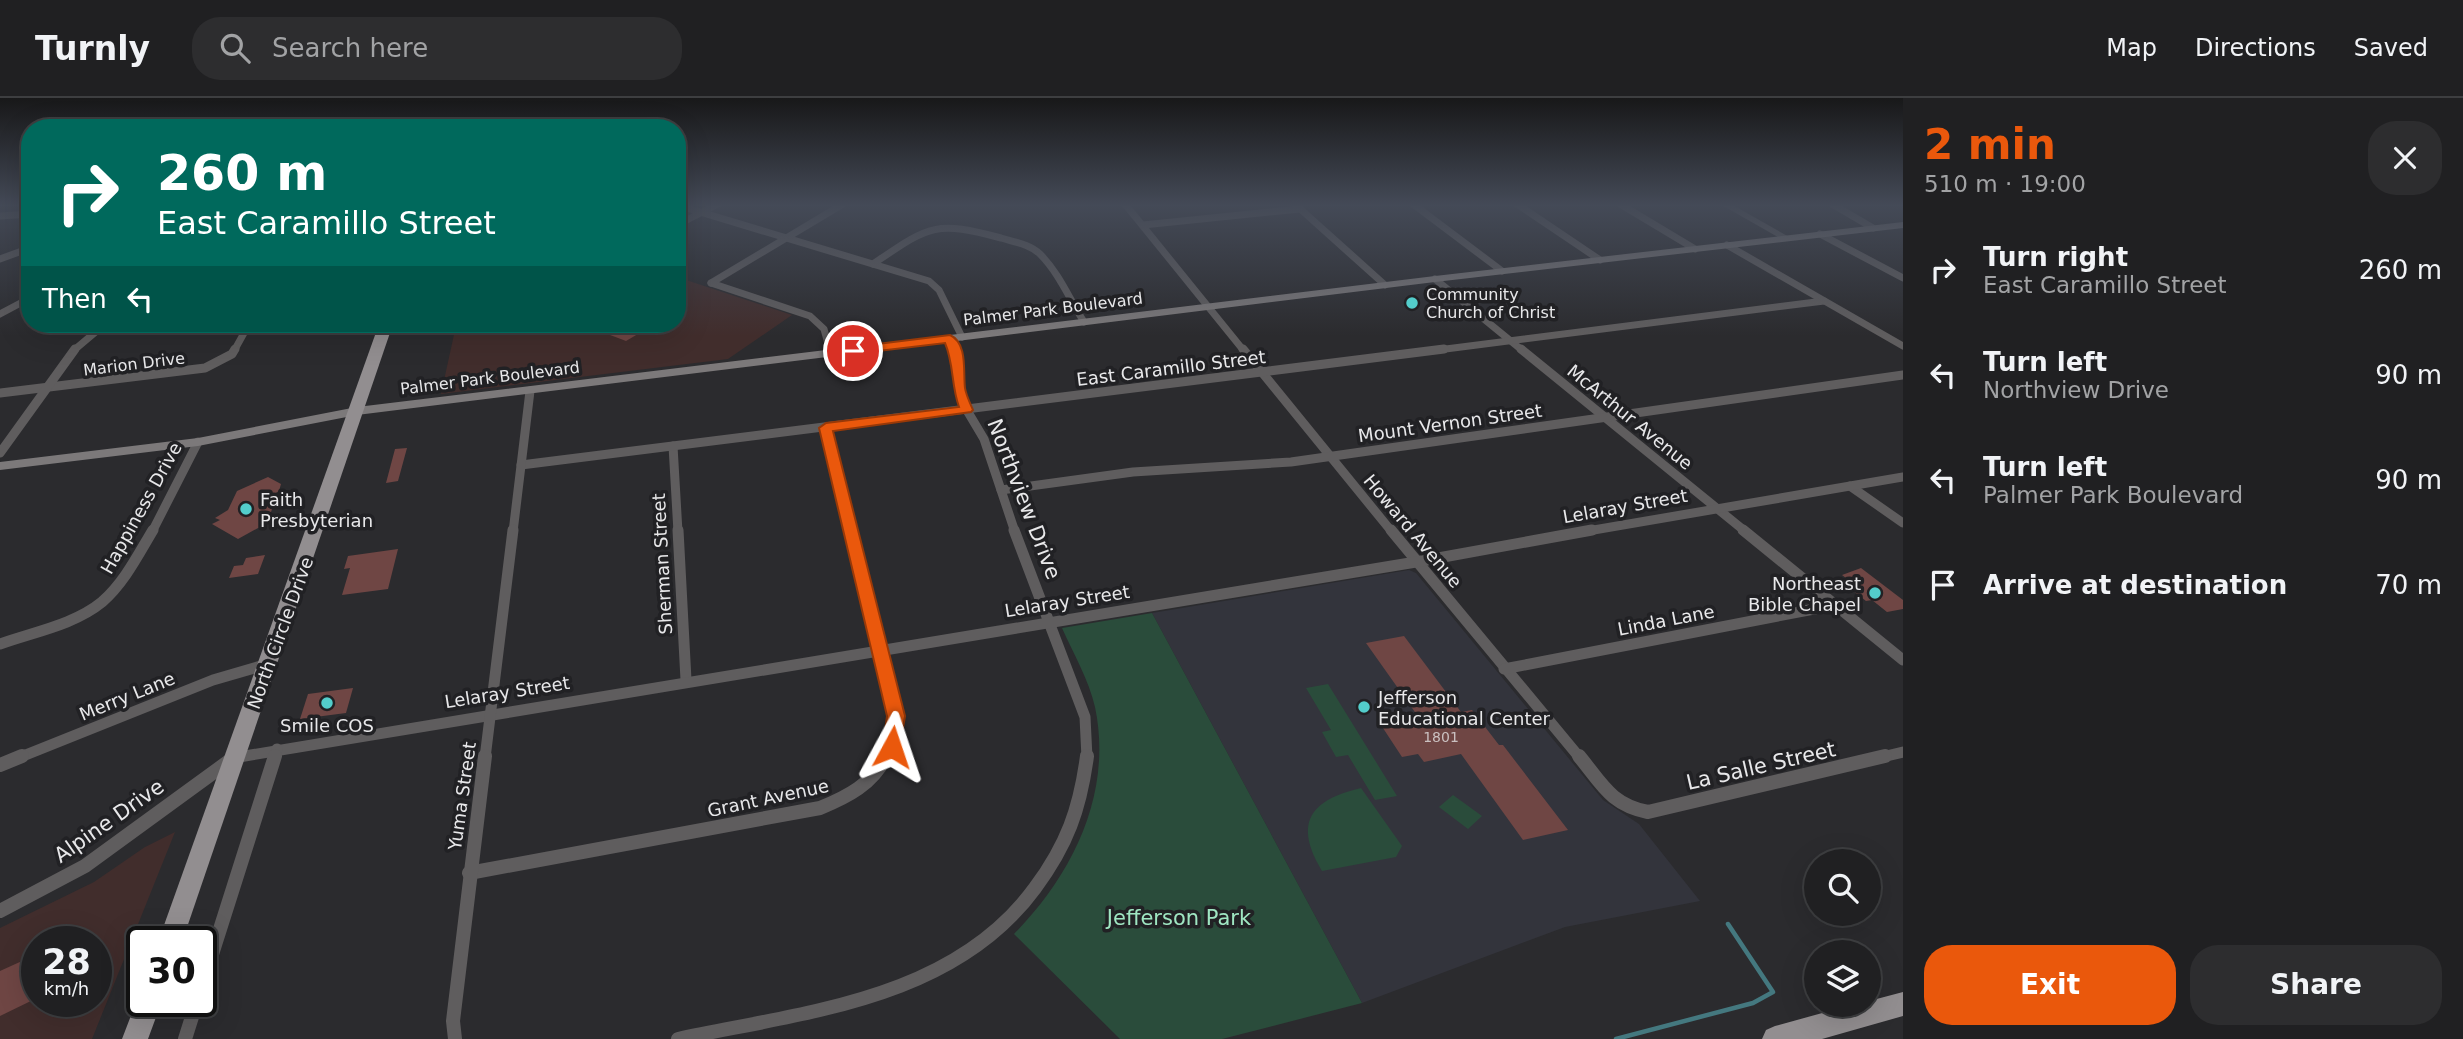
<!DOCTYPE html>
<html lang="en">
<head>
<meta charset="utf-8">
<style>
  body { margin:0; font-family:"DejaVu Sans",sans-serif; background:#2d2d2f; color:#f1f3f6; height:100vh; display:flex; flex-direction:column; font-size:26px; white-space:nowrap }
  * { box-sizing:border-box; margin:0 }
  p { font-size:23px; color:#a2a3a5 }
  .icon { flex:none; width:38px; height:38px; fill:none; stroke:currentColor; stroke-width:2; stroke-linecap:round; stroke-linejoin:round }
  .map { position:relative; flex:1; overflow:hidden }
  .side { display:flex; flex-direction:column; background:#202022; width:560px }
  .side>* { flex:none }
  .guide { position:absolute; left:21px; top:21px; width:665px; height:214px; border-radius:28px; box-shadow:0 7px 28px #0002,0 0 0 2px #3d3e40; background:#00695c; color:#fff; overflow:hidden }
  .controls { position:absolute; left:1804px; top:751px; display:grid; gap:14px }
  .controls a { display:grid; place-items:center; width:77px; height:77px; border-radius:50%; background:#202022; box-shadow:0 7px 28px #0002,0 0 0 2px #3d3e40; font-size:35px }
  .speed { position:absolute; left:21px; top:828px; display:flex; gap:14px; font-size:35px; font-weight:700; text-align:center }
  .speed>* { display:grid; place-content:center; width:91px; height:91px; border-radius:50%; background:#202022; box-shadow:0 7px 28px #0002,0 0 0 2px #3d3e40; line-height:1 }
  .speed small { font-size:18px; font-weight:400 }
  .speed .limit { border:4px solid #111; border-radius:10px; background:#fff; color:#111 }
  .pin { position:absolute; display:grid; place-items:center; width:60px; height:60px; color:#fff; margin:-30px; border:4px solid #fff; border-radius:50%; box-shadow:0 2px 7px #0007 }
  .me { position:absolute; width:77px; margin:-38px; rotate:5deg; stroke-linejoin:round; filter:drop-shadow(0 0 5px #0008) }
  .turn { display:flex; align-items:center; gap:24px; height:147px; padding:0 21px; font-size:32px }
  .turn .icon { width:91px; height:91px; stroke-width:2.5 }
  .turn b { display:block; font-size:49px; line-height:60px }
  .then { display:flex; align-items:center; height:66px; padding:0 21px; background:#0003; gap:14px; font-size:26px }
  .round { display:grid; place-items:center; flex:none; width:74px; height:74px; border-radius:28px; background:#2d2d2f }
  .headline { display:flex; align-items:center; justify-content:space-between; height:119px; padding:0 21px }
  h1 { font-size:42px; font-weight:700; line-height:52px; color:#ea580c }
  .action { display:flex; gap:14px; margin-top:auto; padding:14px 21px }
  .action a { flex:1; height:80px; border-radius:28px; background:#ea580c; color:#fff; font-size:28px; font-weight:700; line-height:80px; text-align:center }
  .action a+a { background:#2d2d2f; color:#f1f3f6 }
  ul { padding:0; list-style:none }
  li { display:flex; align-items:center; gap:21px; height:105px; padding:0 21px }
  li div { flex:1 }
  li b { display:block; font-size:26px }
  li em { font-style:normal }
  header { display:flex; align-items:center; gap:42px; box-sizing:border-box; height:98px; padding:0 35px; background:#202022; border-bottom:2px solid #3d3e40 }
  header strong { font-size:33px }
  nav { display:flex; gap:38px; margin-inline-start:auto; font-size:24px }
  .search { width:490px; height:63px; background:#2d2d2f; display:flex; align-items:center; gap:18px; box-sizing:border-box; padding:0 24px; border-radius:28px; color:#a2a3a5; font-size:26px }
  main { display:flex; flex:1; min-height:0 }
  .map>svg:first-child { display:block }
  .commercial { fill:#412d2c; fill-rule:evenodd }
  .built { fill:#33343c }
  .green { fill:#2a4c3b }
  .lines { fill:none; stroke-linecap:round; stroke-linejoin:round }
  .stream { stroke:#44787f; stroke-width:4.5 }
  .building { fill:#6f4644 }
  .minor-far3 { stroke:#5f5d5e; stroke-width:7 }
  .minor-far2 { stroke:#5f5d5e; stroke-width:9 }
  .minor-far1 { stroke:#5f5d5e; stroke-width:11 }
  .minor { stroke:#5f5d5e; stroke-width:14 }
  .tertiary { fill:#5f5d5e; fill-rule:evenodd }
  .secondary { fill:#7c797a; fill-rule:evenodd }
  .primary { fill:#928e90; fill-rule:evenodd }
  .route { fill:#ea580c; stroke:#983908; stroke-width:2 }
  .poi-dot { fill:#53cdcb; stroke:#212124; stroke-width:2.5 }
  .labels { text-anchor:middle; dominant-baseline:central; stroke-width:7; stroke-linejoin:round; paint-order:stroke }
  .number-label { font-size:14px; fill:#cac0c0 }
  .far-poi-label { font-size:16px; fill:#e8e8ea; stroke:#212124; text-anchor:start }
  .far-street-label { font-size:16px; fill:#e8e8ea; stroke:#212124 }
  .street-label { font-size:18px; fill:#e8e8ea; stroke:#212124 }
  .poi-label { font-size:18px; fill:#e8e8ea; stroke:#212124; text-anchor:start }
  .near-street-label { font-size:21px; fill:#e8e8ea; stroke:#212124 }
  .near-park-label { font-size:21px; fill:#9fe6c2; stroke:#212124 }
</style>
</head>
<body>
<header>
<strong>Turnly</strong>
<div class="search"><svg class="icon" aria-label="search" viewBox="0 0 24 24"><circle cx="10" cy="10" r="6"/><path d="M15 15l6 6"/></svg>Search here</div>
<nav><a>Map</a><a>Directions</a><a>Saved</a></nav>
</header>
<main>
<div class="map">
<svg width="1903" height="941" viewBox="0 0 1903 941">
  <rect width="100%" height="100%" fill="#2b2b2e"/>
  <g class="commercial">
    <polygon points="677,179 792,217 728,261 441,296 455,232 519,226 677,226"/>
    <path d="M175 734 92 941H0V830L94 784 145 749ZM37 844H96V903H37Z"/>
  </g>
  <polygon class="built" points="1409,472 1416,475 1603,702 1639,726 1700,803 1565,829 1362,905 1152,515"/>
  <g class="green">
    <path d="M1152 515 1362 905 1222 941H1120L1014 836C1073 776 1113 695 1095 609 1089 582 1073 555 1062 530Z"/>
    <polygon points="1328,586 1397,698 1375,702 1348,657 1336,659 1322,634 1331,632 1306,590"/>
    <path d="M1361 690 1402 748 1396 759 1322 773C1293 725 1310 702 1361 690Z"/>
    <polygon points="1453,697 1482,718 1468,731 1439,709"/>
  </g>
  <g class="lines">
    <polyline class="stream" points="1616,941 1753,905 1773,894 1728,826"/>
  </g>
  <g class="building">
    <polygon points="581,226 655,226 626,243"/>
    <polygon points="407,350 398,383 386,385 395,351"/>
    <polygon points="268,379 281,386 279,393 269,399 275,403 267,425 238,441 212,426 220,422 215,420 228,412 237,393"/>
    <polygon points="398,451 388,491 342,497 350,470 344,471 348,458"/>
    <polygon points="265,457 258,476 229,480 234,468 243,467 246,460"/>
    <polygon points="1861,470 1903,502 1903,511 1887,514 1872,502 1866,503 1847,488 1855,487 1842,477"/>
    <polygon points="1404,538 1461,614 1472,612 1499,647 1503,647 1568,732 1523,742 1461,656 1424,664 1418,656 1402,659 1379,624 1417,617 1366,545"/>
    <polygon points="353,590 346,615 300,621 308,596"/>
    <polygon points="33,858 37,900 0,918 0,873"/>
  </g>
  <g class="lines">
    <g class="minor-far3">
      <polyline points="1125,106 1244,253"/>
      <polyline points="1413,106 1502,173"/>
      <polyline points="1517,106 1600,162"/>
      <polyline points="1620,106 1695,151"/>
      <polyline points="1832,106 1873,130"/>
      <polyline points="677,107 929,183 939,192 962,239"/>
      <polyline points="1297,108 1385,187"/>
      <polyline points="0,118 30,116"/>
      <polyline points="677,127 718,106"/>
      <polyline points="1143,127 1300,111"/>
      <polyline points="1820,136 1903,180"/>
      <polyline points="1727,147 1903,248"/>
      <polyline points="0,161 30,150"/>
      <path d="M873 166C929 128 934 122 1001 140 1014 144 1030 146 1040 156 1059 175 1070 202 1084 224"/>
      <polyline points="1435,181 1523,253"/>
      <polyline points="711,185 843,106"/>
      <polyline points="711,185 810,218 824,231 830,253"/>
      <polyline points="0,216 30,200"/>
      <polyline points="384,234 454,226"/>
      <polyline points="950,241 954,253"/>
      <polyline points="73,253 105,226"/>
      <polyline points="234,253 249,226"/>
      <polyline points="1430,253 1824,203"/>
    </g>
    <g class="minor-far2">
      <polyline points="830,251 831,255"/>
      <polyline points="954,251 959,265 958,283 962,304 984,341 1015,434"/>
      <polyline points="1243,251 1392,434"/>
      <polyline points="1521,251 1746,434"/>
      <polyline points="0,295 205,270 232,256 235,251"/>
      <polyline points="826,330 851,434"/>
      <polyline points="673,348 678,434"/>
      <polyline points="0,355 75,251"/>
      <polyline points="521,367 1444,251"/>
      <polyline points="1850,388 1903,425"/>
      <polyline points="1001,392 1133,374 1291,364 1903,277"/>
      <polyline points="152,434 198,344"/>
      <polyline points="513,434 530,293"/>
      <polyline points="1582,434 1903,379"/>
    </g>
    <g class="minor-far1">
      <polyline points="678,432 686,582"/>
      <polyline points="851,432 896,618 894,636 885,660"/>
      <polyline points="1014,432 1085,619 1087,660"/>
      <polyline points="1391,432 1580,660"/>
      <polyline points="1743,432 1903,562"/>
      <path d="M0 546C33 534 74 527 102 504 124 485 138 457 153 432"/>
      <polyline points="1504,571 1835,507"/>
      <polyline points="18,660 213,582 268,566"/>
      <polyline points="233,660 1416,464 1592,432"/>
      <polyline points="274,660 277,651"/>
      <polyline points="485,660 513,432"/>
      <polyline points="1878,660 1903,654"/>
    </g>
    <g class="minor">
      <path d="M1579 658C1602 686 1611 707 1648 714L1885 658"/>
      <polyline points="0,667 22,658"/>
      <path d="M469 775 820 710C847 699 873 686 886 658"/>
      <polyline points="0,813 85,768 236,658"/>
      <polyline points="201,891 275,658"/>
      <polyline points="185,941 197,903"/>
      <polyline points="455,941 453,923 485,658"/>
      <path d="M678 941C804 914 953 902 1035 790 1067 747 1080 711 1087 658"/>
    </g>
    <polygon class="tertiary" points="1720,106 1731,106 1791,140 1783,142"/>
    <polygon class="secondary" points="1903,124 1903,130 1435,184 357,317 198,348 0,372 0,364 198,340 357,309 1435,178"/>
    <g class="primary">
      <polygon points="379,226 393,226 182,844 158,844"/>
      <polygon points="140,894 142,903 162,903 148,941 122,941"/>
      <polygon points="1903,894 1903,918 1822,941 1762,941 1766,932 1775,928 1855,906 1869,906 1869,903"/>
    </g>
  </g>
  <linearGradient id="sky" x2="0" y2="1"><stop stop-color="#181819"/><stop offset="0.45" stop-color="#444a57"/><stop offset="1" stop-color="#444a57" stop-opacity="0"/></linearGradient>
  <rect width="1903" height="238" fill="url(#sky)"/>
  <path class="route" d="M950 237C968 245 963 274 965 290 966 297 970 305 973 312L971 314 833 333 905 618 899 654 892 656 885 654 883 649 887 618 819 330 826 325 959 309C951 287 954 266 945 245L853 256 847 253 853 249Z"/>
  <g class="poi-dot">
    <circle cx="1412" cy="205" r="7"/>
    <circle cx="246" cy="411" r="7"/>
    <circle cx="1875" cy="495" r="7"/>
    <circle cx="327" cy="605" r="7"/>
    <circle cx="1364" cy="609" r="7"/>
  </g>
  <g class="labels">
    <g class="number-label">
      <text x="1441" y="639">1801</text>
    </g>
    <g class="far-poi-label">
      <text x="1426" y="196">Community<tspan x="1426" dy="18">Church of Christ</tspan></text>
    </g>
    <g class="far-street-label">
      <text transform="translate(1053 211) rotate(-7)">Palmer Park Boulevard</text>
      <text transform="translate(134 266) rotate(-7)">Marion Drive</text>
      <text transform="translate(490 280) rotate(-7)">Palmer Park Boulevard</text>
    </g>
    <g class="street-label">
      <text transform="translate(1171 270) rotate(-7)">East Caramillo Street</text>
      <text transform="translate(1630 319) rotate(39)">McArthur Avenue</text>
      <text transform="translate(1450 325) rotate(-8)">Mount Vernon Street</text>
      <text transform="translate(1625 408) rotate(-10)">Lelaray Street</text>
      <text transform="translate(141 410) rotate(-61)">Happiness Drive</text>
      <text transform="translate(1413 433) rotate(50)">Howard Avenue</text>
      <text transform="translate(662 466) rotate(-93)">Sherman Street</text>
      <text transform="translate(1067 503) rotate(-9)">Lelaray Street</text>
      <text transform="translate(1666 522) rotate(-11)">Linda Lane</text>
      <text transform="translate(280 535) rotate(-70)">North Circle Drive</text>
      <text transform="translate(507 594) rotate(-9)">Lelaray Street</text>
      <text transform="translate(127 598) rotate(-22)">Merry Lane</text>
      <text transform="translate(462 698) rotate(-82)">Yuma Street</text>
      <text transform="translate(768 700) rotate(-12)">Grant Avenue</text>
    </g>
    <g class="poi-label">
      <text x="260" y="401">Faith<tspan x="260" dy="21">Presbyterian</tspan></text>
      <text x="1861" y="485" text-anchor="end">Northeast<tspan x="1861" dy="21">Bible Chapel</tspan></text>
      <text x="1378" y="599">Jefferson<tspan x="1378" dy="21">Educational Center</tspan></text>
      <text x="327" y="627" text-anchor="middle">Smile COS</text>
    </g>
    <g class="near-street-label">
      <text transform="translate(1024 401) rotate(69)">Northview Drive</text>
      <text transform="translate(1761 668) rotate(-13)">La Salle Street</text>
      <text transform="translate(109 723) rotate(-35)">Alpine Drive</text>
    </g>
    <g class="near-park-label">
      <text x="1179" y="820">Jefferson Park</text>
    </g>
  </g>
</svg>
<div class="controls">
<a><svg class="icon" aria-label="search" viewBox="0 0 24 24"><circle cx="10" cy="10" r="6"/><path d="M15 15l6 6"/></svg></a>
<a><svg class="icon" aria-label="layers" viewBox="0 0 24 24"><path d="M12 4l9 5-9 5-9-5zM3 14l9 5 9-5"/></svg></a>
</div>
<div class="speed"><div>28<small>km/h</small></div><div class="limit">30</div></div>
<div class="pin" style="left:853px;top:253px;background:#d93025"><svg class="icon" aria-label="arrive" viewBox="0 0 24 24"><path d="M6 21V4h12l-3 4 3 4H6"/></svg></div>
<svg class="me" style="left:892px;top:649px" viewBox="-20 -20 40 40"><path d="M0-17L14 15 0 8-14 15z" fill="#ea580c" stroke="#fff" stroke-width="4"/></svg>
<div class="guide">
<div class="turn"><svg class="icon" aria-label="right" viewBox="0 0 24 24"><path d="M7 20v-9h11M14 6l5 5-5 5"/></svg><div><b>260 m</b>East Caramillo Street</div></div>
<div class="then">Then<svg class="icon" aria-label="left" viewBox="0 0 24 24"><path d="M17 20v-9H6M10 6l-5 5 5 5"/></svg></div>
</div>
</div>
<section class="side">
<div class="headline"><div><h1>2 min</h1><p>510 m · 19:00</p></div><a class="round"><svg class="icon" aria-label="close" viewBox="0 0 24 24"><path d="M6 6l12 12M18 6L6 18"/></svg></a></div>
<ul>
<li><svg class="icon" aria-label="right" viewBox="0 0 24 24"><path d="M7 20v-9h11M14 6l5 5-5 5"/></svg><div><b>Turn right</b><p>East Caramillo Street</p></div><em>260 m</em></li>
<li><svg class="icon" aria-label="left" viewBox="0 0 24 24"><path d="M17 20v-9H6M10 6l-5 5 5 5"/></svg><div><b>Turn left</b><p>Northview Drive</p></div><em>90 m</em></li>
<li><svg class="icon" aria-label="left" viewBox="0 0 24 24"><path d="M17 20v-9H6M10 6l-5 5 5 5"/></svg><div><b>Turn left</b><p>Palmer Park Boulevard</p></div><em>90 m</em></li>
<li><svg class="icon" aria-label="arrive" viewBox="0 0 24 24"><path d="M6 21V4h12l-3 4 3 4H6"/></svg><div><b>Arrive at destination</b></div><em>70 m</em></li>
</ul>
<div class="action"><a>Exit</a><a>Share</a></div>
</section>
</main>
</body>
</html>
